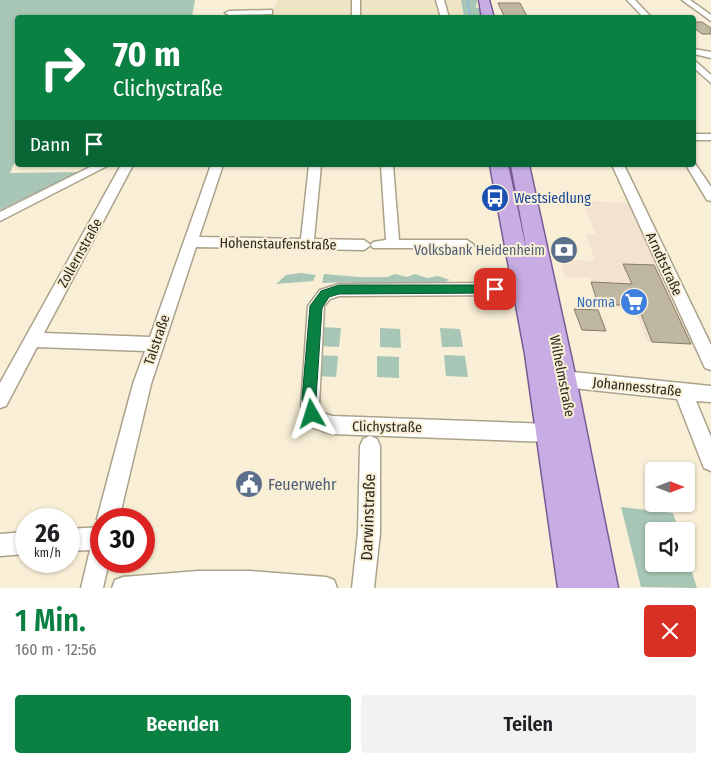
<!DOCTYPE html>
<html lang="de">
<head>
<meta charset="utf-8">
<style>
  body { margin:0; font-family:"Fira Sans Condensed",sans-serif; background:#f2f2f2; color:#202124; height:100vh; display:flex; flex-direction:column; font-size:19px; white-space:nowrap }
  * { box-sizing:border-box; margin:0 }
  p { font-size:16px; color:#757577 }
  .icon { flex:none; width:28px; height:28px; fill:none; stroke:currentColor; stroke-width:2; stroke-linecap:round; stroke-linejoin:round }
  .map { position:relative; height:588px; overflow:hidden }
  .side { display:flex; flex-direction:column; background:#fff; flex:1 }
  .side>* { flex:none }
  .guide { position:absolute; left:15px; top:15px; width:681px; height:152px; border-radius:5px; box-shadow:0 1px 4px #0004; background:#0b8043; color:#fff; overflow:hidden }
  .needle { width:32px; rotate:90deg }
  .tools { position:absolute; left:645px; top:462px; display:grid; gap:10px }
  .tools a { display:grid; place-items:center; width:50px; height:50px; border-radius:5px; background:#fff; box-shadow:0 1px 4px #0004; font-size:25px }
  .speed { position:absolute; left:15px; top:508px; display:flex; gap:10px; font-size:25px; font-weight:700; text-align:center }
  .speed>* { display:grid; place-content:center; width:65px; height:65px; border-radius:50%; background:#fff; box-shadow:0 1px 4px #0004; line-height:1 }
  .speed small { font-size:12px; font-weight:400 }
  .speed .limit { border:8px solid #d22; background:#fff; color:#111 }
  .pin { position:absolute; display:grid; place-items:center; width:42px; height:42px; color:#fff; margin:-21px; border-radius:10px; box-shadow:0 2px 8px #0006 }
  .me { position:absolute; width:55px; margin:-28px; rotate:354deg; stroke-linejoin:round; filter:drop-shadow(0 0 4px #0008) }
  .turn { display:flex; align-items:center; gap:18px; height:105px; padding:0 15px; font-size:22px }
  .turn .icon { width:65px; height:65px; stroke-width:2.5 }
  .turn b { display:block; font-size:35px; line-height:42px }
  .then { display:flex; align-items:center; height:48px; padding:0 15px; background:#0003; gap:10px; font-size:19px }
  .round { display:grid; place-items:center; flex:none; width:52px; height:52px; border-radius:5px; background:#f2f2f2 }
  .overview { display:flex; align-items:center; justify-content:space-between; height:85px; padding:0 15px }
  h1 { font-size:30px; font-weight:600; line-height:38px; color:#0b8043 }
  .action { display:flex; gap:10px; margin-top:auto; padding:10px 15px }
  .action a { flex:1; height:58px; border-radius:5px; background:#0b8043; color:#fff; font-size:20px; font-weight:600; line-height:58px; text-align:center }
  .action a+a { background:#f2f2f2; color:#202124 }
  .map>svg:first-child { display:block }
  .commercial { fill:#f4e2d1 }
  .built { fill:#efe4c3 }
  .green { fill:#a7c6b5 }
  .lines { fill:none; stroke-linecap:round; stroke-linejoin:round }
  .stream { stroke:#96bcd1; stroke-width:2 }
  .building { fill:#bfb79f; stroke:#857d66 }
  .street-casing { stroke:#aba28b; stroke-width:3 }
  .primary-casing { stroke:#785b92; stroke-width:3 }
  .street { fill:#fff; fill-rule:evenodd }
  .primary { fill:#c7ade3; fill-rule:evenodd }
  .route { fill:#0b8043; stroke:#07532c }
  .labels { text-anchor:middle; dominant-baseline:central; stroke-width:4; stroke-linejoin:round; paint-order:stroke }
  .transit-label { font-size:14px; fill:#164399; stroke:#f8efd6; text-anchor:start }
  .street-label { font-size:14px; fill:#2b281e; stroke:#f8efd6 }
  .service-label { font-size:14px; fill:#4e5e75; stroke:#f8efd6; text-anchor:end }
  .shop-label { font-size:14px; fill:#366cbe; stroke:#f8efd6; text-anchor:end }
  .near-service-label { font-size:16px; fill:#4e5e75; stroke:#f8efd6; text-anchor:start }
  .near-street-label { font-size:16px; fill:#2b281e; stroke:#f8efd6 }
</style>
</head>
<body>
<div class="map">
<svg width="711" height="588" viewBox="0 0 711 588">
  <rect width="100%" height="100%" fill="#f8efd6"/>
  <polygon class="commercial" points="587,201 630,203 694,345 647,342 635,309 599,306 590,278 565,277 560,260 595,261 586,234 596,234 583,202"/>
  <polygon class="built" points="277,0 461,0 464,17 271,18"/>
  <g class="green">
    <polygon points="0,0 195,0 192,17 18,18 18,155 10,173 79,172 0,210"/>
    <polygon points="461,0 477,0 476,8 480,8 483,17 464,17"/>
    <polygon points="301,273 316,275 313,281 276,284 286,275"/>
    <polygon points="324,274 358,277 387,277 395,274 407,277 415,274 427,278 438,276 450,280 438,284 383,286 349,282 322,283"/>
    <polygon points="320,327 341,328 339,347 318,346"/>
    <polygon points="380,328 400,329 401,348 380,347"/>
    <polygon points="440,328 460,329 463,347 442,347"/>
    <polygon points="317,355 338,356 336,377 315,376"/>
    <polygon points="444,355 465,356 468,377 446,376"/>
    <polygon points="377,356 399,357 399,378 377,377"/>
    <polygon points="621,507 673,513 679,531 654,531 654,564 686,564 686,554 697,588 641,587"/>
  </g>
  <g class="lines">
    <polyline class="stream" points="467,0 471,18"/>
  </g>
  <g class="building">
    <polygon points="498,3 520,3 528,18 505,18"/>
    <polygon points="694,22 702,22 711,28 711,34 702,34 694,28"/>
    <polygon points="623,264 654,265 691,344 652,342 638,306 598,304 591,282 632,284"/>
    <polygon points="574,309 598,310 606,331 582,330"/>
  </g>
  <g class="lines">
    <g class="street-casing">
      <g id="street">
        <rect x="352" y="0" width="8" height="18"/>
        <polygon points="436,0 444,0 449,18 441,18"/>
        <polygon points="627,0 635,0 652,18 644,18"/>
        <polygon points="682,0 690,0 711,15 711,21"/>
        <polygon points="272,10 272,14 269,14 229,15 225,13 229,11"/>
        <polygon points="694,49 711,52 711,58 694,54"/>
        <polygon points="694,60 711,75 711,83 694,68"/>
        <rect x="694" y="134" width="17" height="6"/>
        <polygon points="694,162 711,187 711,201 707,200 686,165 694,165"/>
        <polygon points="94,165 109,165 0,221 0,212"/>
        <polygon points="121,165 133,165 44,333 150,337 211,165 223,165 199,237 301,239 309,165 321,165 314,239 364,240 371,245 364,250 196,247 151,384 119,519 101,519 101,527 97,519 133,384 145,351 37,347 6,406 0,408 0,383"/>
        <polygon points="381,165 393,165 399,240 467,240 474,245 472,248 373,248 371,245 373,242 386,240"/>
        <polygon points="612,165 624,165 711,345 711,370 705,368"/>
        <polygon points="495,283 530,287 532,291 530,295 339,296 330,299 324,306 319,405 323,413 332,416 550,424 557,426 559,433 557,440 550,442 332,434 310,426 301,406 308,306 320,290 339,284"/>
        <polygon points="563,371 711,386 711,402 696,401 711,437 711,471 704,468 677,399 563,387 557,385 554,379 557,373"/>
        <polygon points="370,436 377,439 380,446 380,533 374,588 352,588 358,533 360,446 363,439"/>
        <polygon points="101,527 101,561 109,561 103,588 81,588 90,550 69,551 69,529"/>
        <polygon points="26,532 26,554 0,556 0,534"/>
        <polygon points="198,571 250,571 326,577 334,580 337,588 112,588 115,580 123,577"/>
      </g>
    </g>
    <g class="primary-casing">
      <g id="primary">
        <polygon points="479,0 489,0 494,18 482,18"/>
        <polygon points="490,165 508,165 528,257 511,165 529,165 576,379 618,588 558,588 525,354"/>
      </g>
    </g>
    <use href="#street" class="street"/>
    <use href="#primary" class="primary"/>
  </g>
  <polygon class="route" points="339,285 495,285 500,289 495,293 339,294 329,297 322,308 316,399 319,414 317,418 312,420 307,418 302,399 310,306 321,291"/>
  <defs>
    <g id="bus-disc" transform="scale(1.4375)"><circle r="9.5" fill="#1a4fb4" stroke="#f8efd6"/><path d="M-5-6H5V4H4V6H2V4H-2V6H-4V4H-5ZM-3.5-4V0h7V-4ZM-3.5 1.2v1.5H-2V1.2ZM2 1.2v1.5H3.5V1.2Z" fill="#fff"/></g>
    <g id="bank-disc" transform="scale(1.4375)"><circle r="9.5" fill="#5c6f8a" stroke="#f8efd6"/><path d="M-6-4H6V4H-6ZM0-2.3a2.3 2.3 0 1 0 0 4.6a2.3 2.3 0 1 0 0-4.6Z" fill="#fff"/></g>
    <g id="supermarket-disc" transform="scale(1.4375)"><circle r="9.5" fill="#3f7fe0" stroke="#f8efd6"/><path d="M-6-5.5h2.5l.6 2H6L4.5 2H-2.5L-4.4-4H-6ZM-1.5 3.2a1.3 1.3 0 1 0 .1 0ZM3 3.2a1.3 1.3 0 1 0 .1 0Z" fill="#fff"/></g>
    <g id="civic-disc" transform="scale(1.4375)"><circle r="9.5" fill="#5c6f8a" stroke="#f8efd6"/><path d="M-.6-6.5H3V-4.5H.6V-3L4-1V1h2V6H-6V1h2V-1L-.6-3ZM-1.2 2.5V6h2.4V2.5Z" fill="#fff"/></g>
  </defs>
  <g fill-rule="evenodd">
    <use href="#bus-disc" x="495" y="198"/>
    <use href="#bank-disc" x="564" y="250"/>
    <use href="#supermarket-disc" x="634" y="302"/>
    <use href="#civic-disc" x="249" y="484"/>
  </g>
  <g class="labels">
    <g class="transit-label">
      <text x="514" y="198">Westsiedlung</text>
    </g>
    <g class="street-label">
      <text transform="translate(278 244) rotate(1)">Hohenstaufenstraße</text>
      <text transform="translate(80 253) rotate(-61)">Zollernstraße</text>
      <text transform="translate(664 264) rotate(65)">Arndtstraße</text>
      <text transform="translate(157 340) rotate(-71)">Talstraße</text>
      <text transform="translate(562 376) rotate(79)">Wilhelmstraße</text>
      <text transform="translate(637 387) rotate(6)">Johannesstraße</text>
      <text transform="translate(387 427) rotate(1)">Clichystraße</text>
    </g>
    <g class="service-label">
      <text x="545" y="250">Volksbank Heidenheim</text>
    </g>
    <g class="shop-label">
      <text x="615" y="302">Norma</text>
    </g>
    <g class="near-service-label">
      <text x="268" y="484">Feuerwehr</text>
    </g>
    <g class="near-street-label">
      <text transform="translate(368 517) rotate(-88)">Darwinstraße</text>
    </g>
  </g>
</svg>
<div class="tools">
<a><svg class="needle" viewBox="-14 -14 28 28"><path d="M0-13l5 13h-10z" fill="#e53935"/><path d="M0 13l5-13h-10z" fill="#757577"/></svg></a>
<a><svg class="icon" aria-label="sound" viewBox="0 0 24 24"><path d="M4 9h4l5-4v14l-5-4H4zM17 9q2 3 0 6"/></svg></a>
</div>
<div class="speed"><div>26<small>km/h</small></div><div class="limit">30</div></div>
<div class="pin" style="left:495px;top:289px;background:#d93025"><svg class="icon" aria-label="arrive" viewBox="0 0 24 24"><path d="M6 21V4h12l-3 4 3 4H6"/></svg></div>
<svg class="me" style="left:312px;top:414px" viewBox="-20 -20 40 40"><path d="M0-17L14 15 0 8-14 15z" fill="#0b8043" stroke="#fff" stroke-width="4"/></svg>
<div class="guide">
<div class="turn"><svg class="icon" aria-label="right" viewBox="0 0 24 24"><path d="M7 20v-9h11M14 6l5 5-5 5"/></svg><div><b>70 m</b>Clichystraße</div></div>
<div class="then">Dann<svg class="icon" aria-label="arrive" viewBox="0 0 24 24"><path d="M6 21V4h12l-3 4 3 4H6"/></svg></div>
</div>
</div>
<section class="side">
<div class="overview"><div><h1>1 Min.</h1><p>160 m · 12:56</p></div><a class="round" style="background:#d93025;color:#fff"><svg class="icon" aria-label="close" viewBox="0 0 24 24"><path d="M6 6l12 12M18 6L6 18"/></svg></a></div>
<div class="action"><a>Beenden</a><a>Teilen</a></div>
</section>
</body>
</html>
